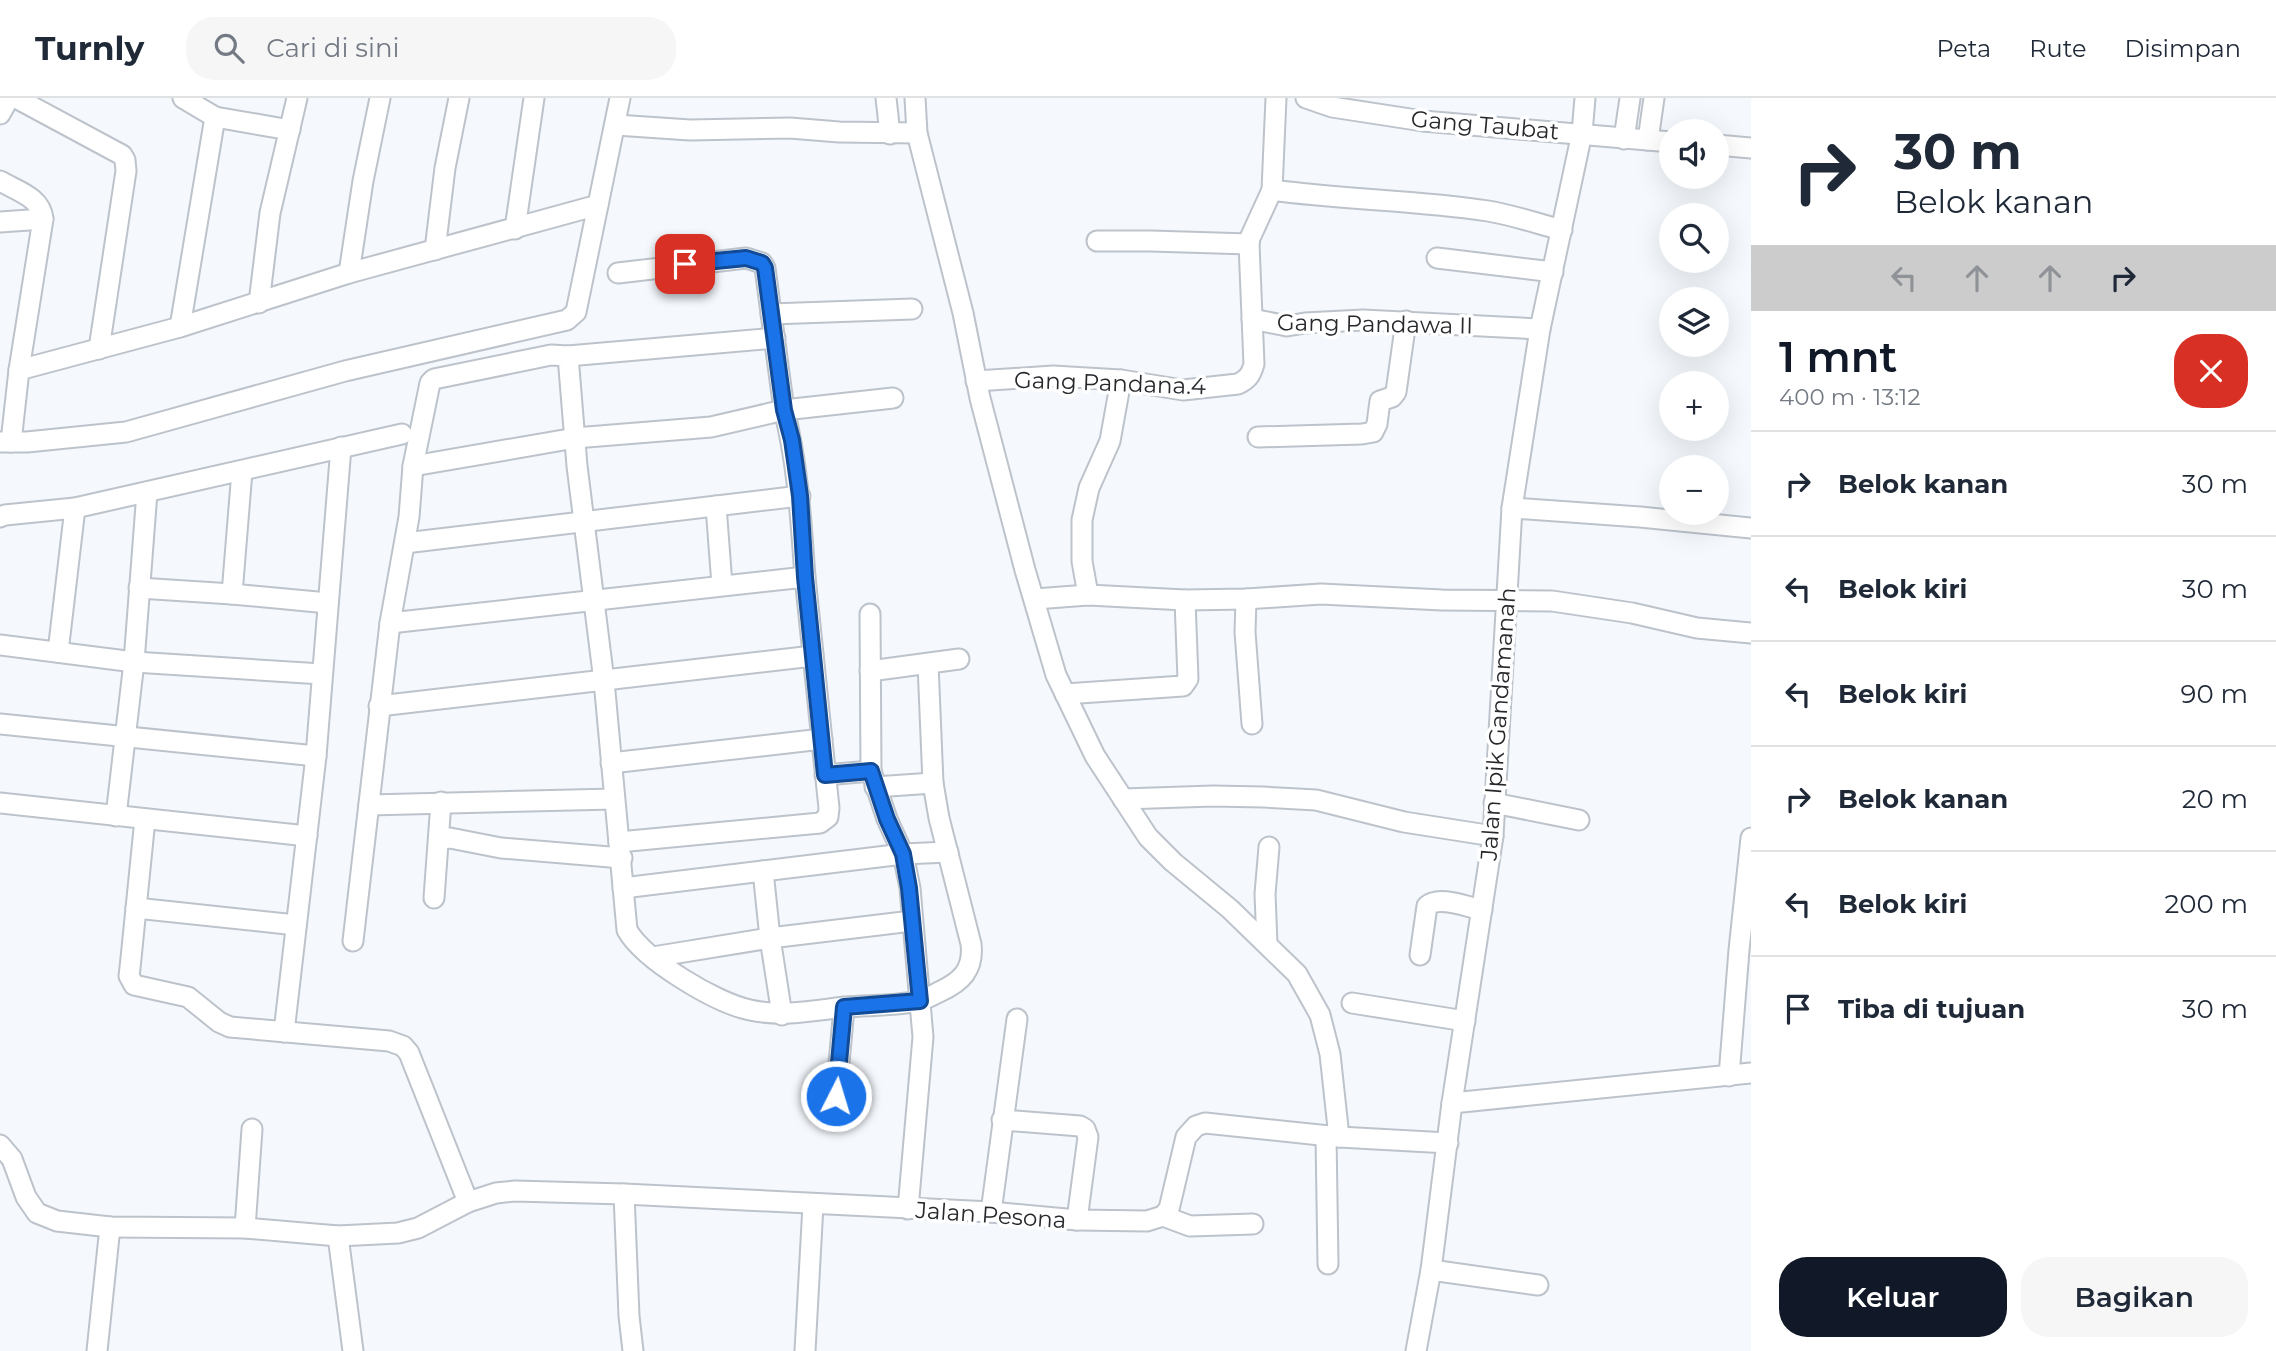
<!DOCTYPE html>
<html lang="id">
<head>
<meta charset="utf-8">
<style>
  body { margin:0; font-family:Montserrat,sans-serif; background:#f6f6f7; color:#1f2937; height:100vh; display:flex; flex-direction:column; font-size:26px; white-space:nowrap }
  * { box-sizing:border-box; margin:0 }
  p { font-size:23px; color:#747a83 }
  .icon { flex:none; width:38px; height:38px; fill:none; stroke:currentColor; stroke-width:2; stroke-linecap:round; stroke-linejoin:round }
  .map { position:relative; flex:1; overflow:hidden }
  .panel { display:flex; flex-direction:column; background:#fff; width:525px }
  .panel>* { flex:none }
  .top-card { background:#fff; color:#1f2937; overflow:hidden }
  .buttons { position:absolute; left:1659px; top:21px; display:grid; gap:14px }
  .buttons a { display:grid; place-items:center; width:70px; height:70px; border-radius:50%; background:#fff; box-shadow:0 7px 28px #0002; font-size:35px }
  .pin { position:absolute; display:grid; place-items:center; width:60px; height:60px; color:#fff; margin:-30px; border-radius:14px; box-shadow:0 4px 10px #0006 }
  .me { position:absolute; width:77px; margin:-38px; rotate:5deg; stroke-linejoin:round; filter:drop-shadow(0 0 5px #0008) }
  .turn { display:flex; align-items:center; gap:24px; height:147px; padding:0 28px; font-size:32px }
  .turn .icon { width:91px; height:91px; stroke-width:2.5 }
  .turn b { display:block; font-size:49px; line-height:60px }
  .lanes { display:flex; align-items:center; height:66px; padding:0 28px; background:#0003; justify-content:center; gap:35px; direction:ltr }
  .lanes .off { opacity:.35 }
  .round { display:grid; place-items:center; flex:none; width:74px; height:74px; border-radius:28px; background:#f6f6f7 }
  .overview { display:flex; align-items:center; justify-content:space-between; height:119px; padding:0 28px }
  h1 { font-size:42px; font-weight:600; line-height:52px; color:#111827 }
  .button { display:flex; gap:14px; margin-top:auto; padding:14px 28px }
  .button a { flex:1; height:80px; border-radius:28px; background:#111827; color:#fff; font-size:28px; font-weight:600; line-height:80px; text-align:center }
  .button a+a { background:#f6f6f7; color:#1f2937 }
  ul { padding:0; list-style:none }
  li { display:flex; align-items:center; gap:21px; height:105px; padding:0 28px; border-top:2px solid #e0e1e3 }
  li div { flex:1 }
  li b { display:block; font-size:26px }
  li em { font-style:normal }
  header { display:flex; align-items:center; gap:42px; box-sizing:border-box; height:98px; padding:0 35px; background:#fff; border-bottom:2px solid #e0e1e3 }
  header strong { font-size:33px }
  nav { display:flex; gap:38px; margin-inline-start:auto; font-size:24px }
  .search { width:490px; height:63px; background:#f6f6f7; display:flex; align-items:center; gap:18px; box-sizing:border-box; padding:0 24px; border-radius:28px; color:#747a83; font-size:26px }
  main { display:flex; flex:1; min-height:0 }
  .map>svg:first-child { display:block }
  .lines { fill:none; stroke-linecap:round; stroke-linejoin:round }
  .minor-casing { stroke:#bdc3cb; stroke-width:23 }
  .minor { stroke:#fff; stroke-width:19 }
  .route-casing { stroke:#114b97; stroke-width:18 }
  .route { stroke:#1a73e8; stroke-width:12 }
  .labels { text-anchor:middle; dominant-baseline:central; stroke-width:7; stroke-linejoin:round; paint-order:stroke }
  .street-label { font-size:23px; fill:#26282b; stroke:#fff }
</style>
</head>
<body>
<header>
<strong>Turnly</strong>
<div class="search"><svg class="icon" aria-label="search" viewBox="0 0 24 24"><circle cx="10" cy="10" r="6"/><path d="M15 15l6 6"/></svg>Cari di sini</div>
<nav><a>Peta</a><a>Rute</a><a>Disimpan</a></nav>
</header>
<main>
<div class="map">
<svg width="1751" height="1253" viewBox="0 0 1751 1253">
  <rect width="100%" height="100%" fill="#f5f9fe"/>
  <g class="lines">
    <g class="minor-casing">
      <g id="minor">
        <polyline points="16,0 122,57 125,62 126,73 99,251"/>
        <polyline points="886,0 890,36"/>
        <polyline points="915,0 917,35 963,215 980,300 1025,472 1056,577 1095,658 1148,739 1173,764 1230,811 1297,876 1320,917 1330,956 1339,1039"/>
        <polyline points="1306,0 1332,9 1423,23 1671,44"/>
        <polyline points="0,16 9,0"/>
        <polyline points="215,19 290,32"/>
        <polyline points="616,27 690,32 790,30 839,34 917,35"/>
        <polyline points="1624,41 1630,0"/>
        <polyline points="1648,42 1654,0"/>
        <polyline points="1717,47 1751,50"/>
        <path d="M0 83C17 93 41 99 43 121L19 272 11 344"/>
        <path d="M1272 92C1344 102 1417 102 1488 113 1513 117 1538 126 1562 132"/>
        <polyline points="0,124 43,121"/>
        <polyline points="515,131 534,0"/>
        <polyline points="1097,143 1151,143 1249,146"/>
        <polyline points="435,152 445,70 459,0"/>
        <polyline points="1437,160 1553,174"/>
        <polyline points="349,175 363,83 380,0"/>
        <polyline points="618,175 746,160 762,165 765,170 784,312 893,300"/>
        <polyline points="259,205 270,115 297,0"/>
        <polyline points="771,216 912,211"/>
        <polyline points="1252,221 1287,228 1305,225 1363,222 1540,231"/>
        <polyline points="180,229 215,19 183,0"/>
        <polyline points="568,258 775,240"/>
        <polyline points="19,272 180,229 349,175 598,107"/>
        <path d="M976 283 1053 278 1121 282 1183 292 1238 286C1248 281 1251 277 1254 266L1249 146 1250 140 1272 92 1276 0"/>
        <polyline points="1258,339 1362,336 1373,334 1377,326 1380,303 1392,299 1396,294 1406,223"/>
        <polyline points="0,344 27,344 126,334 345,273 567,222 576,214 620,0"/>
        <path d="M413 368 575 340 711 329 784 312C798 367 801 423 805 479"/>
        <polyline points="716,408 722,487"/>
        <polyline points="1512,410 1640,419 1751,430"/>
        <polyline points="0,419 5,417 75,410 402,336"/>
        <polyline points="405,445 800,398"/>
        <polyline points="139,490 232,496 328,505"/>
        <polyline points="232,496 242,373"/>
        <polyline points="1088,497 1082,463 1082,422 1089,390 1110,343 1121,282"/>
        <polyline points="1035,501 1088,497 1185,502 1246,501 1321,496 1442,502 1552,503 1632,515 1697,530 1751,535"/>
        <polyline points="1246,501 1245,534 1252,626"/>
        <polyline points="870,516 871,673 887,721 903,756 910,790 923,939 908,1111"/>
        <polyline points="390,525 805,479 829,710 828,719 820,725 619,744"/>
        <polyline points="0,547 134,564 322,576"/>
        <polyline points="58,554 75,410"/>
        <polyline points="870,573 959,561"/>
        <polyline points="1065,596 1183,588 1188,581 1185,502"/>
        <polyline points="379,608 813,558"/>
        <polyline points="0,626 316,658"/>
        <polyline points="611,665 822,641"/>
        <polyline points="825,677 871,673"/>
        <polyline points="875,689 933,685"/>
        <polyline points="1123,701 1213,698 1263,699 1316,702 1404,724 1493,738"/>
        <polyline points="0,705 307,738"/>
        <polyline points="1494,705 1579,722"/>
        <polyline points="369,707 614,701"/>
        <polyline points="116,718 134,564 147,394"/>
        <polyline points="145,721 130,870 129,878 134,887 188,899 219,924 230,929 389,943 403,948 409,955 468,1104"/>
        <polyline points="440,741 450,740 501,750 622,760"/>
        <polyline points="763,773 770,840 782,917"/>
        <polyline points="623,790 903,756 948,754"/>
        <polyline points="434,800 441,704"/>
        <polyline points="136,810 296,827"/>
        <path d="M353 843 390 525 409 419 413 368 430 285 434 281 551 257 568 258 577 368 604 583 627 832C644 862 716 905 750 912 782 919 812 913 845 909 869 907 896 908 919 903 926 901 933 897 939 894 961 884 974 872 971 846L939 720 933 685 928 566"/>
        <polyline points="1267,846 1265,796 1269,749"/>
        <path d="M1420 857 1427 808C1439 797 1467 809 1482 812"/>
        <polyline points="653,859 770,840 912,823"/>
        <polyline points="1352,905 1465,923"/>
        <polyline points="284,934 316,658 341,349"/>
        <polyline points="1729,978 1739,852 1751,740"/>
        <polyline points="836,998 844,910"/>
        <polyline points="1452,1005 1751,975"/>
        <polyline points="1002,1022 1080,1028 1085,1031 1088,1039 1077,1122"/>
        <polyline points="1326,1038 1328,1166"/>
        <polyline points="0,1047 12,1061 26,1099 37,1115 57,1123 110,1129 245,1130 338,1138 398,1135 418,1130 468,1104 496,1095 515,1093 624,1096 991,1114 1077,1122 1147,1123 1163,1118 1169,1111 1186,1039 1196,1028 1205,1025 1339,1039 1448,1045"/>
        <polyline points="624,1096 629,1218 633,1253"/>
        <polyline points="991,1114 1017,921"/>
        <polyline points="1163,1118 1190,1128 1253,1126"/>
        <polyline points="245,1130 252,1031"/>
        <polyline points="338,1138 353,1253"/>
        <polyline points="1431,1172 1538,1187"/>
        <polyline points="97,1253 110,1129"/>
        <polyline points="805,1253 813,1107"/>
        <polyline points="1416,1253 1431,1172 1452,1005 1493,738 1512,410 1540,231 1582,35 1585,0"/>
      </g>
    </g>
    <use href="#minor" class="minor"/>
  </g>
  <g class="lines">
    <g class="route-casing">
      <polyline id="route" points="685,166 746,160 762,165 765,170 784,312 792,342 800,398 805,479 825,677 871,673 887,721 903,756 909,790 920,903 844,909 836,998"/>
    </g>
    <use href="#route" class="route"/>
  </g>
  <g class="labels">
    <g class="street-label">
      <text transform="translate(1485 27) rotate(5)">Gang Taubat</text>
      <text transform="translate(1375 226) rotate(1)">Gang Pandawa II</text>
      <text transform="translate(1110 285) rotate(2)">Gang Pandana.4</text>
      <text transform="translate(1498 626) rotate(-86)">Jalan Ipik Gandamanah</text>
      <text transform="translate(991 1117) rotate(4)">Jalan Pesona</text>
    </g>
  </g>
</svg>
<div class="buttons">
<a><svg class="icon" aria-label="sound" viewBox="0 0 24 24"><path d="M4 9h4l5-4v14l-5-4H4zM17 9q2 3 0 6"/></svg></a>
<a><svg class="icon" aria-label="search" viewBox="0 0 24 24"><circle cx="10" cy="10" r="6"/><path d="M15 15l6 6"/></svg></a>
<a><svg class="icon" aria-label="layers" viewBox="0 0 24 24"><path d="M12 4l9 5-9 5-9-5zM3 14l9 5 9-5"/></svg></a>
<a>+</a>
<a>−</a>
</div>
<div class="pin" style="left:685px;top:166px;background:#d93025"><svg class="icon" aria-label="arrive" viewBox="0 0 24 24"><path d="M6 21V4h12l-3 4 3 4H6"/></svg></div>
<svg class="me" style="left:836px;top:998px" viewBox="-20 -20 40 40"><circle r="17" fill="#1a73e8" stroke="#fff" stroke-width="3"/><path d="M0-11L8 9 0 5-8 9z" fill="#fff"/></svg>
</div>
<section class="panel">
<div class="top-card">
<div class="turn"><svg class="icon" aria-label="right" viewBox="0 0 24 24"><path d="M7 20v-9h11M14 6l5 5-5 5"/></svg><div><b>30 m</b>Belok kanan</div></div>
<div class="lanes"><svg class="icon off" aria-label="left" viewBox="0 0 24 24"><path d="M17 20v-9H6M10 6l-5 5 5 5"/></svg><svg class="icon off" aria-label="ahead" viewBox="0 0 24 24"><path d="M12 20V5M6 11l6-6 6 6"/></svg><svg class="icon off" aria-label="ahead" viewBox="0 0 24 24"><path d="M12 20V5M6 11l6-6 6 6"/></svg><svg class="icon" aria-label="right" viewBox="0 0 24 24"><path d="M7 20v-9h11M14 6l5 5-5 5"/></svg></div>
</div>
<div class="overview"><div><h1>1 mnt</h1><p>400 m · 13:12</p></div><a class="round" style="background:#d93025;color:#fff"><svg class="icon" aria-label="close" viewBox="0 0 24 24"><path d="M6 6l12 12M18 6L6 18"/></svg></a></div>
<ul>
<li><svg class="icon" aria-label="right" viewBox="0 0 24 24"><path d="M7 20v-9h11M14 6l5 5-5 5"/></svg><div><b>Belok kanan</b></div><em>30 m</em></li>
<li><svg class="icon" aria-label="left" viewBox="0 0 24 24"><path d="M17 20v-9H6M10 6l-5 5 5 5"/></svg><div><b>Belok kiri</b></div><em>30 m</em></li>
<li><svg class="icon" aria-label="left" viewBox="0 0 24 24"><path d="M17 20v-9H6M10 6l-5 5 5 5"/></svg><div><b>Belok kiri</b></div><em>90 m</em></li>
<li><svg class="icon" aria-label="right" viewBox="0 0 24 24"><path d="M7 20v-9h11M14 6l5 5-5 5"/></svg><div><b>Belok kanan</b></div><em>20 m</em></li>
<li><svg class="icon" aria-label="left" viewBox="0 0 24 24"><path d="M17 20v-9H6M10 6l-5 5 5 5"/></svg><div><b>Belok kiri</b></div><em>200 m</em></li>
<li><svg class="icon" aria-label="arrive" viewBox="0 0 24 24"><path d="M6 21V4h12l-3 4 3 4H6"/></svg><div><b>Tiba di tujuan</b></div><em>30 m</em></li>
</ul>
<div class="button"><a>Keluar</a><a>Bagikan</a></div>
</section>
</main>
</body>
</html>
